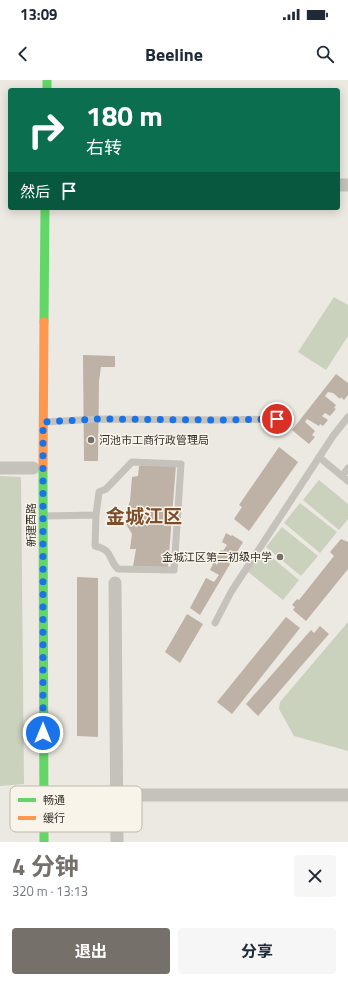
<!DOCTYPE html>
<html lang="zh">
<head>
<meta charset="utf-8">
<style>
  body { margin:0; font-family:"Titillium Web","Noto Sans SC",sans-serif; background:#f6f6f7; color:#1f2937; height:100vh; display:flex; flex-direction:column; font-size:15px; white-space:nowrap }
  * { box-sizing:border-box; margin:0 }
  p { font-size:13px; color:#747a83 }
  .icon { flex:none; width:22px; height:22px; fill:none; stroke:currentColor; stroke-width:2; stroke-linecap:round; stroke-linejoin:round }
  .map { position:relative; height:762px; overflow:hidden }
  .details { display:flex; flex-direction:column; background:#fff; flex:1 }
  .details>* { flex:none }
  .hud { position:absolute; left:8px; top:8px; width:332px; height:122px; border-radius:4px; box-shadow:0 2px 10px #0003; background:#0b6e4f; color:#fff; overflow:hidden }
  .pin { position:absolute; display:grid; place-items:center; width:34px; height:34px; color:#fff; margin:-17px; border:2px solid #fff; border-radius:50%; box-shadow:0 1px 4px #0007 }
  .me { position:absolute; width:44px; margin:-22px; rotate:0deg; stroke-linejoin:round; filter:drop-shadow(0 0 3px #0008) }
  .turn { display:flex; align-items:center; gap:14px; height:84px; padding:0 12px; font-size:18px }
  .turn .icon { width:52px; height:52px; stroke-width:2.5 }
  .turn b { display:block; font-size:28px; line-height:34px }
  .then { display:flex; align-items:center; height:38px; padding:0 12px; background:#0003; gap:8px; font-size:15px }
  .round { display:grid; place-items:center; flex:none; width:42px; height:42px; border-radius:4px; background:#f6f6f7 }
  .head { display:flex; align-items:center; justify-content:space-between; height:68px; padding:0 12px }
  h1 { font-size:24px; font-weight:700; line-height:30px; color:#75706a }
  .cta { display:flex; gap:8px; margin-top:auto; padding:8px 12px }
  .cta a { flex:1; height:46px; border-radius:4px; background:#75706a; color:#fff; font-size:16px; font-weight:700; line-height:46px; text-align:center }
  .cta a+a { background:#f6f6f7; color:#1f2937 }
  .status { display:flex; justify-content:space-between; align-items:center; height:28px; padding:0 20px; background:#fff; direction:ltr }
  .status svg { height:11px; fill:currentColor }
  header { display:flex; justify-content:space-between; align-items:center; height:52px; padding:0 12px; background:#fff; font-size:18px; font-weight:700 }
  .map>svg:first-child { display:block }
  .green { fill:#cad1bd }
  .building { fill:#beb1a6 }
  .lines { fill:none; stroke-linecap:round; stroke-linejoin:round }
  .lane { stroke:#c5c1bb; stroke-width:7 }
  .street { stroke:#c5c1bb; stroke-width:13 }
  .fast { stroke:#63d668; stroke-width:9 }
  .slow { stroke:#ff974d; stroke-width:9 }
  .route { stroke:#1a73e8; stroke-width:7; stroke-dasharray:0 12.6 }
  .poi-dot { fill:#75706a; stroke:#f8f4ea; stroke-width:1.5 }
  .labels { text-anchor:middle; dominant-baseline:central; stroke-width:3; stroke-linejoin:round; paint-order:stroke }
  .poi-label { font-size:11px; fill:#352f29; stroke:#f8f4ea; text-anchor:start }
  .street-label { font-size:11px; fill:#352f29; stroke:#f8f4ea }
  .town-label { font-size:19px; font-weight:bold; fill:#7c4d2b; stroke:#f8f4ea }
  .key { fill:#f8f4ea; stroke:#beb9b0; stroke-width:1 }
  .key-label { font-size:11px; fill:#352f29 }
</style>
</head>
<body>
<div class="status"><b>13:09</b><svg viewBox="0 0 49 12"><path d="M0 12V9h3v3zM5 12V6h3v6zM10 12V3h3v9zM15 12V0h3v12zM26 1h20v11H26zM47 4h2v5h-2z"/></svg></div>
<header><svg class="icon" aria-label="back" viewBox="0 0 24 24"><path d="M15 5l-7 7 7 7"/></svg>Beeline<svg class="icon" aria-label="search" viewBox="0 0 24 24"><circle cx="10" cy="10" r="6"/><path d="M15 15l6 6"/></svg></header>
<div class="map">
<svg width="348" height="762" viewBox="0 0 348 762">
  <rect width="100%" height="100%" fill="#ece9e2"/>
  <g class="green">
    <polygon points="334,217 348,225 348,256 326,290 298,272"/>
    <polygon points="0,396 21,397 24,704 0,706"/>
    <polygon points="319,400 348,424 348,439 339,450 303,420"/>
    <polygon points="300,423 337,452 320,473 284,443"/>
    <polygon points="282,447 318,476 301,496 266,467"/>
    <polygon points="263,470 299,500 283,520 247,491"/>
    <polygon points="348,542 348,671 294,656 279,629 280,622"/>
  </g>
  <g class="building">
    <polygon points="83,275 115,276 115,287 101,287 99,301 98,381 84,381"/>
    <polygon points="336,294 348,303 348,315 344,320 341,317 340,319 333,313 328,312 325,316 336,325 334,328 336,329 330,336 325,333 322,336 328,340 323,346 320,344 319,346 307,339 305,342 315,351 312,355 315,357 309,364 292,350"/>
    <polygon points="279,367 298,382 249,451 234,439 242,427 239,425"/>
    <polygon points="176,385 168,487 133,487 136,469 130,469 132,454 126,444 127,429 130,421 132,397 138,396 139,386"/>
    <polygon points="226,453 231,456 232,455 243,462 200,535 190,528 206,498 214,502 219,495 210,490 214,482 217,485 218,483 216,478 221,470 223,471 227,465 222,462"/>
    <polygon points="341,459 348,462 348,489 306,541 293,530 295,527 292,525 297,519 299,520 334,476 330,472"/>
    <polygon points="77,497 98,498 98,657 77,656"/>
    <polygon points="187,534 203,544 180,583 165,572"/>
    <polygon points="286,537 300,548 232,634 217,622"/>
    <polygon points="320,546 329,554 258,636 246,624 311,550 314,553"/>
  </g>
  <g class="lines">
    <g class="lane">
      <polyline points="45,342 98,339 217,340 277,339"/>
      <polyline points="319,377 348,401"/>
      <polyline points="342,396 348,388"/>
      <path d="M45 436 96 435 95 466C115 471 107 479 118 489L174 490 181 384 132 382 106 409 99 412 96 435"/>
      <polyline points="215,543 231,512 333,356 348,337"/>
    </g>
    <g class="street">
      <polyline points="338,105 348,105"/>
      <polyline points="0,388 33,388"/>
      <polyline points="115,503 117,762"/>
      <polyline points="43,715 348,715"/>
    </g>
    <g class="fast">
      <polyline points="47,0 47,10"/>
      <polyline points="44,242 45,128"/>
      <polyline points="43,388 44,762"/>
    </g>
    <polyline class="slow" points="43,388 44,242"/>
  </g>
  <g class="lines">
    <polyline class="route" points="43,653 43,342 98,339 217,340 277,339"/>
  </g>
  <g class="poi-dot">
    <circle cx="91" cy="360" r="4"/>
    <circle cx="280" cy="477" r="4"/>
  </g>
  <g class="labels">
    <g class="poi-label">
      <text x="99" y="360">河池市工商行政管理局</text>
      <text x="272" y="477" text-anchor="end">金城江区第二初级中学</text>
    </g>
    <g class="street-label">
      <text transform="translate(31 445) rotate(-90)">新建西路</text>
    </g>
    <g class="town-label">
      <text x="144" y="435">金城江区</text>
    </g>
  </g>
  <rect x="10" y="706" width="132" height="46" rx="6" class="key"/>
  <rect x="18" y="718" width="18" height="4" fill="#63d668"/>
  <rect x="18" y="736" width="18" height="4" fill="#ff974d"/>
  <g class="key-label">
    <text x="43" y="724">畅通</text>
    <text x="43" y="742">缓行</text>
  </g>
</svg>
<div class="pin" style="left:277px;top:339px;background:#d93025"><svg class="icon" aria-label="arrive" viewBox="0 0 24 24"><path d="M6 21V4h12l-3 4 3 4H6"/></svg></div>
<svg class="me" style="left:43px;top:653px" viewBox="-20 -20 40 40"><circle r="17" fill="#1a73e8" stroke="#fff" stroke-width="3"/><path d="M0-11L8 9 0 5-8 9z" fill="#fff"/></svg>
<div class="hud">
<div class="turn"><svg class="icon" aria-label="right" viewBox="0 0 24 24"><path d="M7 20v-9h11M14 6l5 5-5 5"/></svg><div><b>180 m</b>右转</div></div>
<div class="then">然后<svg class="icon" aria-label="arrive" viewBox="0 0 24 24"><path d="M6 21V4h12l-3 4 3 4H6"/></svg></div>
</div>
</div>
<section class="details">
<div class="head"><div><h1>4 分钟</h1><p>320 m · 13:13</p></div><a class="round"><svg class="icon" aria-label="close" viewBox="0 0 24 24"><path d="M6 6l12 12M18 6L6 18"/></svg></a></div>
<div class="cta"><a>退出</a><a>分享</a></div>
</section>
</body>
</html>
